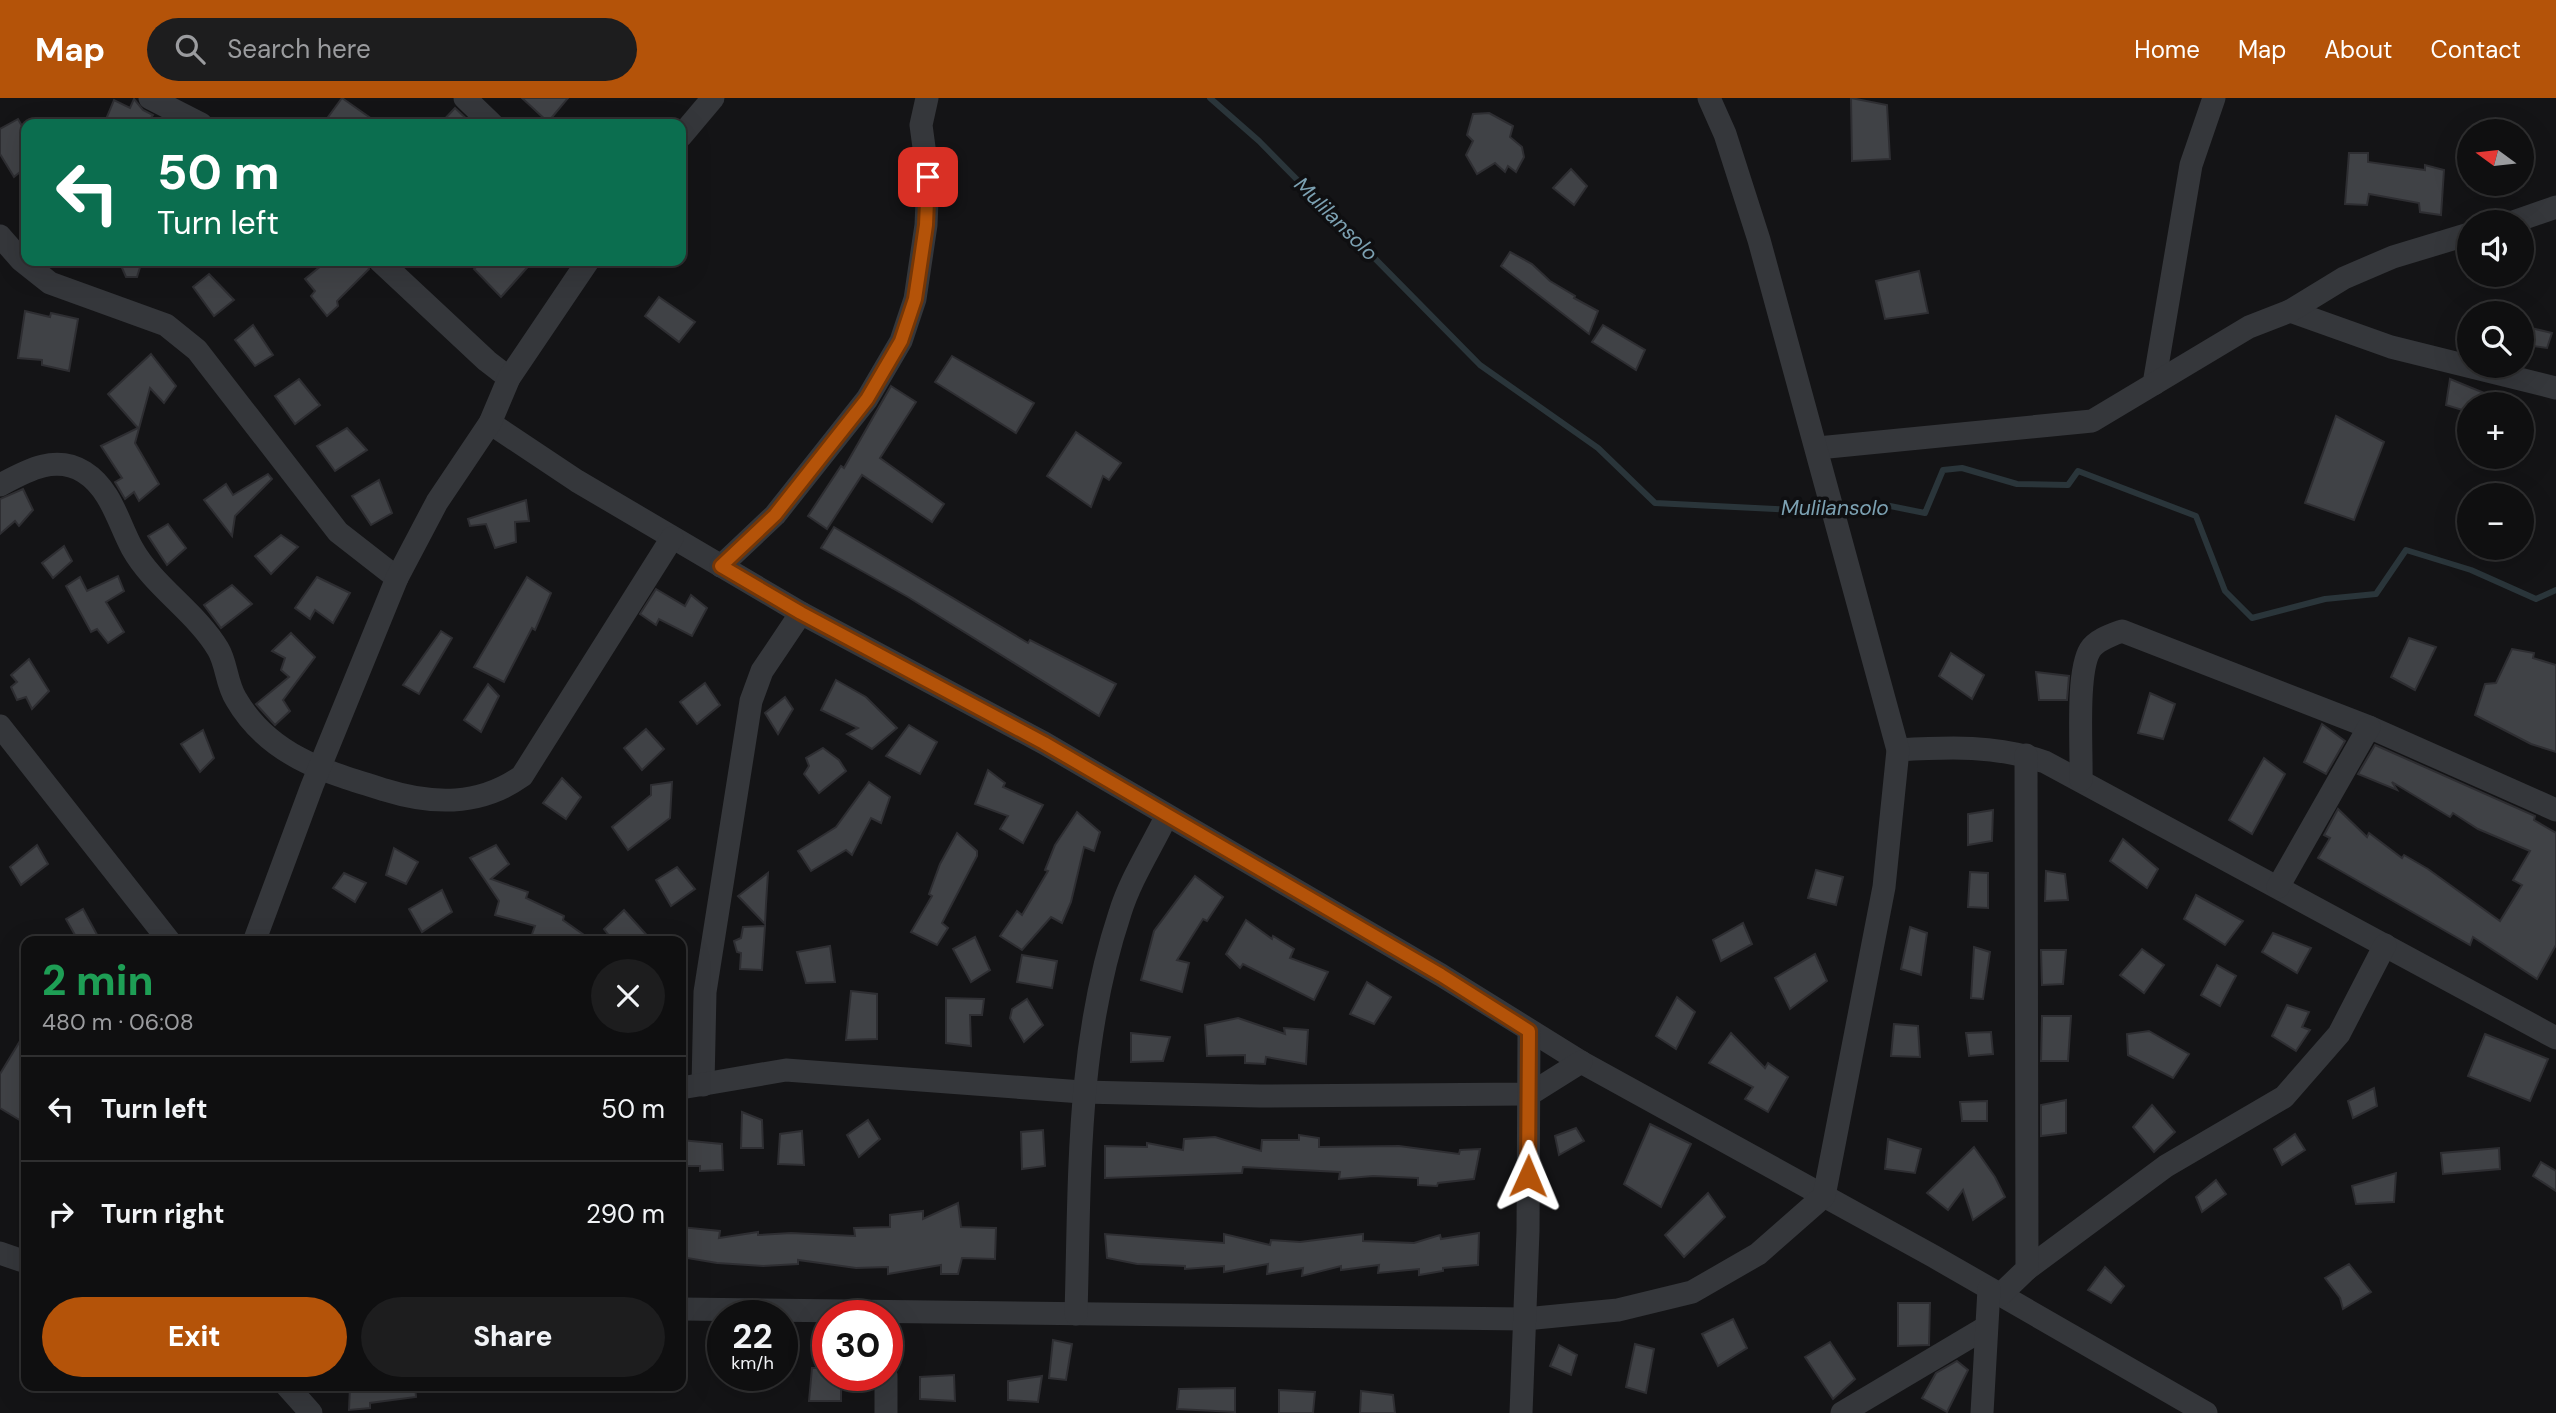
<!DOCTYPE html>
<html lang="en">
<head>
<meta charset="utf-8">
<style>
  body { margin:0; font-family:"DM Sans",sans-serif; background:#1d1d1e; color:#f1f3f6; height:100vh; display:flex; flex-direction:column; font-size:26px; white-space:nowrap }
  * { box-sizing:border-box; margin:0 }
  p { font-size:23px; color:#9b9c9f }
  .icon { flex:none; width:38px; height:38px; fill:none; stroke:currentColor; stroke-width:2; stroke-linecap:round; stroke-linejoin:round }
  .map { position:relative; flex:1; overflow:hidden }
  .sheet { position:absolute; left:21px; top:838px; width:665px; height:455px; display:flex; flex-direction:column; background:#0f0f10; border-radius:14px; box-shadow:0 7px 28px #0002,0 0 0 2px #2f2f30 }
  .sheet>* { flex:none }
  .banner { position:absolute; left:21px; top:21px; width:665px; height:147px; border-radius:14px; box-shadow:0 7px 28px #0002,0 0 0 2px #2f2f30; background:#0b6e4f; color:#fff; overflow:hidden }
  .needle { width:46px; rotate:285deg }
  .controls { position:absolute; left:2457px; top:21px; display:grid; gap:14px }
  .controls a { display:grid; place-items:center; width:77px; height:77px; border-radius:50%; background:#0f0f10; box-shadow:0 7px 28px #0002,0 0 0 2px #2f2f30; font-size:35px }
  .speed { position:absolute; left:707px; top:1202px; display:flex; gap:14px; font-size:35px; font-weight:700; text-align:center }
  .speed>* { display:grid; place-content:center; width:91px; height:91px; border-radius:50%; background:#0f0f10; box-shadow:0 7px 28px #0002,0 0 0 2px #2f2f30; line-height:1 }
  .speed small { font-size:18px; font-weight:400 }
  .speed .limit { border:10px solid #d22; background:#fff; color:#111 }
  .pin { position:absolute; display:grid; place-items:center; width:60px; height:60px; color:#fff; margin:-30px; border-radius:14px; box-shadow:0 4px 10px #0006 }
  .me { position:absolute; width:77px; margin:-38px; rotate:1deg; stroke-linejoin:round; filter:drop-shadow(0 0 5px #0008) }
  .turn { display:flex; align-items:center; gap:24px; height:147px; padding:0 21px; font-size:32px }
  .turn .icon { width:91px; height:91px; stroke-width:2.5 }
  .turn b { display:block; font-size:49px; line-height:60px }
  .round { display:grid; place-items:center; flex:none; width:74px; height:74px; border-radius:37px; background:#1d1d1e }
  .summary { display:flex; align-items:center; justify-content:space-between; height:119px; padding:0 21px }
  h1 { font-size:42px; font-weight:800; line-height:52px; color:#1e9e55 }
  .action { display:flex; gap:14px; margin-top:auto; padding:14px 21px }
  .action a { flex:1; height:80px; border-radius:42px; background:#b45309; color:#fff; font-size:28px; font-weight:800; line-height:80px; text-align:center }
  .action a+a { background:#1d1d1e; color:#f1f3f6 }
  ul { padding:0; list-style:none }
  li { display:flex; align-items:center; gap:21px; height:105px; padding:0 21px; border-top:2px solid #2f2f30 }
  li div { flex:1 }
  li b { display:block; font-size:26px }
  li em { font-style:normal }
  header { display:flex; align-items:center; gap:42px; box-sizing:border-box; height:98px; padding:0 35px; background:#b45309; color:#fff }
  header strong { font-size:33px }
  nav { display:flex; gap:38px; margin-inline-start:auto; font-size:24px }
  .search { width:490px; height:63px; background:#1d1d1e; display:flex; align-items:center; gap:18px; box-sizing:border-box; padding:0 24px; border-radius:38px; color:#9b9c9f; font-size:26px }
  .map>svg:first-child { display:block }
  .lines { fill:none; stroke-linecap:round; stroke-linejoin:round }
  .stream { stroke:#2a353a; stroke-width:6 }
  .building { fill:#404246; stroke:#2e2e32; stroke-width:2 }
  .minor { stroke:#35373b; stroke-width:23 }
  .route-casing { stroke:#753606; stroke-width:18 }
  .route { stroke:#b45309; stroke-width:12 }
  .labels { text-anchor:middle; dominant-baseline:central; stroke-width:7; stroke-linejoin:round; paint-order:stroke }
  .water-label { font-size:21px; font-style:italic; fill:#7ca1b2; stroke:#0f0f11 }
</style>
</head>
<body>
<header>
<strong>Map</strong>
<div class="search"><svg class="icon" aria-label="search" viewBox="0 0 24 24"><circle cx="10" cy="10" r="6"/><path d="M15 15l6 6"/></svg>Search here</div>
<nav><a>Home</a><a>Map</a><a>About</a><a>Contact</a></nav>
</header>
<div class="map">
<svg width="2556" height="1315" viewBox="0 0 2556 1315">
  <rect width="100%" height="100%" fill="#141416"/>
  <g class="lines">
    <polyline class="stream" points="1210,0 1259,43 1480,267 1598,350 1655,405 1793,412 1885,407 1925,415 1943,372 1962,370 2017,386 2068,387 2078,373 2196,418 2225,493 2252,520 2325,501 2376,496 2406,452 2471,472 2536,501 2556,492"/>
  </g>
  <g class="building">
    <polygon points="342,0 379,26 323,26"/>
    <polygon points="522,0 568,0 548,24"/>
    <polygon points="1851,0 1887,7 1890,61 1852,63"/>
    <polygon points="134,1 143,12 153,17 150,21 159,26 104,26 114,2 130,10"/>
    <polygon points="455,10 472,26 440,26"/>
    <polygon points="1489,15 1513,28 1510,39 1522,49 1524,59 1516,74 1508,68 1505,74 1495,65 1477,76 1466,57 1473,43 1467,37 1473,16"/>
    <polygon points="18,21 26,35 26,69 14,79 0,56 0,31"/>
    <polygon points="2349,55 2368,55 2368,64 2425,72 2425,67 2444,72 2441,117 2420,114 2419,105 2369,96 2367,107 2345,106"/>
    <polygon points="1571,71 1587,88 1574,107 1553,90"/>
    <polygon points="1510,154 1532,166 1550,183 1575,198 1574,200 1598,213 1589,236 1501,168"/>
    <polygon points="119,163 142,163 137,179 126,179"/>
    <polygon points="327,163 366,163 369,171 337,203 338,208 327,218 311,198 315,193 305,181"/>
    <polygon points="482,163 533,163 501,199 474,171"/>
    <polygon points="1919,173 1928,215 1885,221 1876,183"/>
    <polygon points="209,176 234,202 214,218 193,189"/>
    <polygon points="659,199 695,224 679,244 645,218"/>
    <polygon points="25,213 50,219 51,215 78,221 69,273 42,267 42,262 18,260"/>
    <polygon points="253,227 273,257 255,268 235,242"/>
    <polygon points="1603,227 1645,252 1636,272 1592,244"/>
    <polygon points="2527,229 2552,235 2547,250 2526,247"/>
    <polygon points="151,256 176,288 164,305 150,290 135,345 159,386 139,403 134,394 125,401 115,384 122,380 101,348 138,330 108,296"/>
    <polygon points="952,258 1034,305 1016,335 935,284"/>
    <polygon points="299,281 320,307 295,326 275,298"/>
    <polygon points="2450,281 2511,306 2469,306 2469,314 2446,307"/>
    <polygon points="891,288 916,304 880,360 944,406 932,424 862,377 827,431 808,418 841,368 844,370"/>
    <polygon points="2336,318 2384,344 2354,422 2305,405"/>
    <polygon points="347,330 367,352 335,373 317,348"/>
    <polygon points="1076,334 1121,365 1109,382 1103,378 1091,409 1047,378"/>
    <polygon points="268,376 272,381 235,418 232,438 204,402 226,386 233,397"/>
    <polygon points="379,382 392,415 371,427 352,398"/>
    <polygon points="23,391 33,412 19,428 15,423 0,436 0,401"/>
    <polygon points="526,402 529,423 515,424 516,444 495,450 486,426 470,428 468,421"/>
    <polygon points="168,426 186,450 167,467 148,438"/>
    <polygon points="834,429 1028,545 1030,542 1116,586 1099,618 908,499 821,450"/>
    <polygon points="281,437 298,449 271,476 255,458"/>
    <polygon points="64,448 72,463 53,480 42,465"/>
    <polygon points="118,478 124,493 106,504 124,534 108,545 97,531 91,534 66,488 80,479 87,493"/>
    <polygon points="317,479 350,495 333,525 315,512 310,521 295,510"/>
    <polygon points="527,479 551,495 535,532 532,530 504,584 474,569"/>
    <polygon points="232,487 252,506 221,530 204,507"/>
    <polygon points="656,491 685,508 691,497 707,510 692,538 659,521 656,527 640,516"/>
    <polygon points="441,533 452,540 419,596 403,587"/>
    <polygon points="291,535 315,559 283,602 290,613 275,627 256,606 289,579 281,572 285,560 272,553"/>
    <polygon points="2409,540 2436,549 2415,592 2391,579"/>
    <polygon points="2512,551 2534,555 2533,560 2556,567 2556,654 2531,646 2475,617 2485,586 2496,585"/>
    <polygon points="1951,555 1984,577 1972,601 1939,578"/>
    <polygon points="29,561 49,593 32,611 26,599 17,602 11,589 17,584 11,577"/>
    <polygon points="2036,574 2069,578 2067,602 2039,602"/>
    <polygon points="836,582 866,599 897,630 872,651 847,636 858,630 821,612"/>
    <polygon points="705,585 720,607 697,626 680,604"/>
    <polygon points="488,586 499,598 481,634 464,622"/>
    <polygon points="2150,595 2175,606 2163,641 2138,635"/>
    <polygon points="785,599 793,611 778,636 765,615"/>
    <polygon points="2322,626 2345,643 2326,676 2304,664"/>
    <polygon points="909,627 937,644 920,676 886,658"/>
    <polygon points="646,631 664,651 642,672 624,650"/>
    <polygon points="203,632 214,660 200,674 181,646"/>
    <polygon points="2375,647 2535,718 2534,722 2556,735 2556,847 2537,881 2473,839 2470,847 2318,760 2330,740 2324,737 2338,711 2367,739 2369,735 2402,760 2404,757 2428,771 2500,823 2522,787 2513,782 2530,753 2478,731 2453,715 2450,719 2392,684 2397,692 2358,676"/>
    <polygon points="823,650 839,662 846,673 819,695 804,676 809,668 806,660"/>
    <polygon points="2264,660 2285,676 2252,736 2229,722"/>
    <polygon points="988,672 1005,685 1003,689 1043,707 1023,745 1000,731 1008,718 975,706"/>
    <polygon points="562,680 581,699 566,721 543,705"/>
    <polygon points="672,684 670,720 628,752 612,729 651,697 651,687"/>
    <polygon points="869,684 890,699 881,725 871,720 852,757 846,752 811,773 798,753 836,729"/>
    <polygon points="1993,712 1992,743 1968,747 1968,716"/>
    <polygon points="1077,714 1100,734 1094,753 1084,749 1071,804 1062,825 1051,819 1022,852 1000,838 1017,813 1022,817 1048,773 1045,772 1055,747"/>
    <polygon points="957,735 977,753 977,758 942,825 948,830 937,847 911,834 932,798 929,796 940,766"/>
    <polygon points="2123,741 2158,771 2147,790 2110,763"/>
    <polygon points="37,747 48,766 21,787 10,769"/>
    <polygon points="496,747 509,766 491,781 528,794 526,800 564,818 563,822 594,844 540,844 531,839 535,828 495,817 499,803 470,760"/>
    <polygon points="394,750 418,764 406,786 386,777"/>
    <polygon points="677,769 695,791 671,808 656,782"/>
    <polygon points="1816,772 1843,779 1836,807 1808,800"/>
    <polygon points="2046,773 2065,776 2068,802 2045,803"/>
    <polygon points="1970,774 1988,775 1988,810 1968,809"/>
    <polygon points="344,775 366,785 355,804 333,790"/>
    <polygon points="768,775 766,806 765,826 738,798"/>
    <polygon points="1195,778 1223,799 1207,823 1203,821 1177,862 1189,865 1182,894 1141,882 1154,833"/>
    <polygon points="442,792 452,814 422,834 409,811"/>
    <polygon points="2196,797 2243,823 2225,847 2184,821"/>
    <polygon points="83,811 101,844 79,844 66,821"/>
    <polygon points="624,812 653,844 614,844 604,831"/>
    <polygon points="1246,822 1272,841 1273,838 1294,851 1290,860 1328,874 1314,902 1243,866 1240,870 1226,856"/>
    <polygon points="1743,825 1752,846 1721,863 1713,842"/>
    <polygon points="765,828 762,872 740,871 741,855 737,854 734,843 741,840 743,829"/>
    <polygon points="1910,829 1927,835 1921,877 1901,871"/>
    <polygon points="2273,835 2311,850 2297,875 2262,854"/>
    <polygon points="975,839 990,872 971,884 953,851"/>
    <polygon points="830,848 835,884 806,885 797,854"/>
    <polygon points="1974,849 1990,854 1983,901 1971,900"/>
    <polygon points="2142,851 2164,867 2144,895 2120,877"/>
    <polygon points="2041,852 2066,852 2063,886 2042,887"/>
    <polygon points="1815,856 1827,883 1790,911 1775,880"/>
    <polygon points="1022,857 1057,863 1052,890 1017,884"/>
    <polygon points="2217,867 2236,878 2220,908 2201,897"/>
    <polygon points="1367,884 1391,899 1374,926 1350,916"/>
    <polygon points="851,893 877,896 877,941 846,942"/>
    <polygon points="1677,899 1695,914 1676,951 1656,938"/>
    <polygon points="946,900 984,901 982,917 970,917 971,948 946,945"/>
    <polygon points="1027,901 1043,927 1024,944 1010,920 1012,911"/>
    <polygon points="2287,907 2309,914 2302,929 2310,932 2296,953 2272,938"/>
    <polygon points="2042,918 2071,918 2068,963 2041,963"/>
    <polygon points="1238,920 1285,936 1284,930 1308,932 1306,966 1266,959 1265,966 1245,965 1245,957 1207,958 1205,927"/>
    <polygon points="1894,926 1918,928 1920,959 1891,958"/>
    <polygon points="26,933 24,989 26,1026 0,1010 0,976"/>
    <polygon points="2149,933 2189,956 2173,980 2128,957 2127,936"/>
    <polygon points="1991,934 1993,956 1969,958 1966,935"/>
    <polygon points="1131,935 1170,939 1163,963 1131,964"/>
    <polygon points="1731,935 1765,970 1768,965 1788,979 1768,1014 1745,1001 1753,989 1709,965"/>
    <polygon points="2485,936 2548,961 2530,1003 2468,978"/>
    <polygon points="2374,990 2377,1008 2353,1020 2348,1003"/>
    <polygon points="2066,1002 2066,1035 2041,1038 2041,1007"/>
    <polygon points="1987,1003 1987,1023 1962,1023 1960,1004"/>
    <polygon points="2152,1007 2175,1034 2154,1054 2133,1029"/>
    <polygon points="742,1014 762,1022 763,1050 741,1050"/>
    <polygon points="868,1022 880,1041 859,1059 847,1037"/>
    <polygon points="1650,1026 1691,1046 1661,1109 1624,1086"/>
    <polygon points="1576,1030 1584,1043 1559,1057 1555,1038"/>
    <polygon points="1043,1032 1045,1068 1022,1071 1021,1034"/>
    <polygon points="802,1033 804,1067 778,1066 780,1036"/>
    <polygon points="2295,1036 2305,1052 2282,1067 2274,1051"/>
    <polygon points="1299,1037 1319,1040 1319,1049 1399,1048 1459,1056 1460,1052 1480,1051 1474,1081 1438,1085 1437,1088 1418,1087 1418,1080 1373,1078 1339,1081 1340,1074 1243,1069 1242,1075 1105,1080 1105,1048 1147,1049 1147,1045 1183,1052 1184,1041 1215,1039 1261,1053 1262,1042 1299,1042"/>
    <polygon points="1888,1041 1921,1051 1915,1075 1885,1071"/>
    <polygon points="681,1042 722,1046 723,1072 700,1073 700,1068 681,1068"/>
    <polygon points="1974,1049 1995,1079 2005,1099 1973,1122 1963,1092 1948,1112 1927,1095"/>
    <polygon points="2499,1050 2500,1071 2443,1076 2441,1055"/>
    <polygon points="2541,1064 2556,1073 2556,1093 2533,1078"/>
    <polygon points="2396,1075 2394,1104 2356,1106 2352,1088"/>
    <polygon points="2216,1082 2226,1096 2202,1114 2196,1099"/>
    <polygon points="1708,1095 1725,1119 1684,1159 1665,1137"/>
    <polygon points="958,1105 961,1129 996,1130 995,1161 962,1160 958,1176 941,1176 941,1167 888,1176 888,1169 856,1170 798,1162 798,1166 763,1168 717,1165 681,1159 681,1129 720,1133 719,1140 758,1134 758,1137 791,1135 855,1138 854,1130 890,1129 890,1117 923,1113 923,1121"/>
    <polygon points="1479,1135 1478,1167 1443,1170 1443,1173 1419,1177 1419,1171 1378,1175 1379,1167 1341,1172 1341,1168 1302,1178 1303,1170 1267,1176 1268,1166 1224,1174 1224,1168 1185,1171 1185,1168 1137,1166 1107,1160 1105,1136 1224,1145 1224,1136 1270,1147 1271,1142 1300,1144 1363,1136 1363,1143 1414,1145 1440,1137 1441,1141"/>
    <polygon points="2349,1166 2371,1194 2343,1211 2340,1200 2325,1180"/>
    <polygon points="2105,1169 2124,1188 2111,1205 2088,1192"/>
    <polygon points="1898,1205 1930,1205 1929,1247 1898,1248"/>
    <polygon points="1733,1221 1747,1250 1718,1268 1702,1236"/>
    <polygon points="1053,1242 1072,1246 1066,1282 1049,1280"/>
    <polygon points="1830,1244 1855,1281 1833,1301 1805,1259"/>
    <polygon points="1635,1246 1654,1251 1646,1295 1626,1289"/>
    <polygon points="1559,1247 1577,1257 1571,1277 1550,1268"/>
    <polygon points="1957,1263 1968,1272 1947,1314 1922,1300 1936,1275"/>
    <polygon points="812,1270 828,1270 828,1278 841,1278 841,1303 809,1303"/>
    <polygon points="954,1277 955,1303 920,1301 920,1279"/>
    <polygon points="1042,1278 1038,1304 1008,1302 1008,1283"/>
    <polygon points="350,1288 415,1288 416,1299 370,1305 370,1310 349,1312"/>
    <polygon points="1235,1290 1235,1314 1177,1311 1179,1291"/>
    <polygon points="1279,1292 1315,1294 1313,1315 1279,1315"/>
    <polygon points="1361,1293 1393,1297 1395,1315 1360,1315"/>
  </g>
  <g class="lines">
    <g class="minor">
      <polyline points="150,0 201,26"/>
      <polyline points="465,0 492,26"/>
      <polyline points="681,38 713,0"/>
      <polyline points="2513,124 2556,109"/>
      <polyline points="0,138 21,162 50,185 166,227 197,252 338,434 397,480"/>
      <polyline points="380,163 487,263 509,280"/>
      <polyline points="2290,213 2391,249 2556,290"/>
      <polyline points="2154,286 2191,67 2214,0"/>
      <polyline points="490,325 577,383 801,515 1044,645 1441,877 1581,964 1933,1158 2206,1315"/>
      <polyline points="1818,350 2092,323 2249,229 2290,213 2344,180 2393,159 2469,136"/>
      <path d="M0 387C26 373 55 356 84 374 111 391 118 424 132 450 153 488 196 514 218 551 227 566 226 585 236 601 269 658 326 674 385 692 433 707 480 708 522 678L672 440"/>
      <polyline points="721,468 775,417 867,301 901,243 915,201 926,127 928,79 921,27 927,0"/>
      <polyline points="0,628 170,844"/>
      <path d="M1898 652C1949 649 1996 647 2045 664L2556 940"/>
      <path d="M2081 682C2082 652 2076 575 2090 552 2096 542 2111 537 2122 533L2369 629 2556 712"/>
      <polyline points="2278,789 2369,629"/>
      <polyline points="254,844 312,688 397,480 437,404 490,325 509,280 588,163"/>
      <polyline points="703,987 705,894 751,603 762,573 801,515"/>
      <polyline points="681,990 786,972 1082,994 1260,998 1530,996 1581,964"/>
      <polyline points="0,1155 26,1164"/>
      <polyline points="2027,1171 2166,1068 2284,999 2339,936 2385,847"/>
      <polyline points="2000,1197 2027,1171 2026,657"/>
      <polyline points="681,1211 1525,1221 1618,1212 1692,1194 1758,1156 1824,1098 1884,789 1898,652 1759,142 1725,36 1709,0"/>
      <path d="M1076 1216C1080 1080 1076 947 1120 815 1130 782 1151 750 1166 719"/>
      <polyline points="886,1278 886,1315"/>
      <polyline points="287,1288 311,1315"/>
      <polyline points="1521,1315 1528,1133 1529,933"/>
      <polyline points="1842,1315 1985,1230"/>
      <polyline points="1982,1315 1989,1191"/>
    </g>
  </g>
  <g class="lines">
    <g class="route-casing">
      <polyline id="route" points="928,79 926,127 915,201 901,243 867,301 775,417 721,468 801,515 1044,645 1441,877 1529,933 1528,1078"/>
    </g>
    <use href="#route" class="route"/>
  </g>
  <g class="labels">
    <g class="water-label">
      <text transform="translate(1336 121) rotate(45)">Mulilansolo</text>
      <text x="1835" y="410">Mulilansolo</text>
    </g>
  </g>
</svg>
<div class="controls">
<a><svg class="needle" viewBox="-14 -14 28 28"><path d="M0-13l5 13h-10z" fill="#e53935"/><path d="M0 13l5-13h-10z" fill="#9b9c9f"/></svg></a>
<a><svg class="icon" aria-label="sound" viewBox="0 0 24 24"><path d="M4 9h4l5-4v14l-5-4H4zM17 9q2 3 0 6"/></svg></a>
<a><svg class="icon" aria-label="search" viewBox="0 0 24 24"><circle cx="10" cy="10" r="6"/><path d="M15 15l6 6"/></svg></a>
<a>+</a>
<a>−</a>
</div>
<div class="speed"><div>22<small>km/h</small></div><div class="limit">30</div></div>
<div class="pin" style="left:928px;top:79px;background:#d93025"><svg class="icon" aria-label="arrive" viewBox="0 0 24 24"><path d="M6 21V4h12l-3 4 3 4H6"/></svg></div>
<svg class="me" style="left:1528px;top:1078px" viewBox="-20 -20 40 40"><path d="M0-17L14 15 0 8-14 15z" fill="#b45309" stroke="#fff" stroke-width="4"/></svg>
<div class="banner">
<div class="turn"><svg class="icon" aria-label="left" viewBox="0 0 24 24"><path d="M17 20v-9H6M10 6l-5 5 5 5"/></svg><div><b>50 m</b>Turn left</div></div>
</div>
<section class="sheet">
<div class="summary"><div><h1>2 min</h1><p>480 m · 06:08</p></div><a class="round"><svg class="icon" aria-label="close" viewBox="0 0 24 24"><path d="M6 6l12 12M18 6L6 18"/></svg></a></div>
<ul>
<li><svg class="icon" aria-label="left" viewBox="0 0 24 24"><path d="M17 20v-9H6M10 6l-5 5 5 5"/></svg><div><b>Turn left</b></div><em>50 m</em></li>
<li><svg class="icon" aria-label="right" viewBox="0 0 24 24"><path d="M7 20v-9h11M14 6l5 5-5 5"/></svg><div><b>Turn right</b></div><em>290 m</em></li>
</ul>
<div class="action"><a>Exit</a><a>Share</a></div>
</section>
</div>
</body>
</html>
